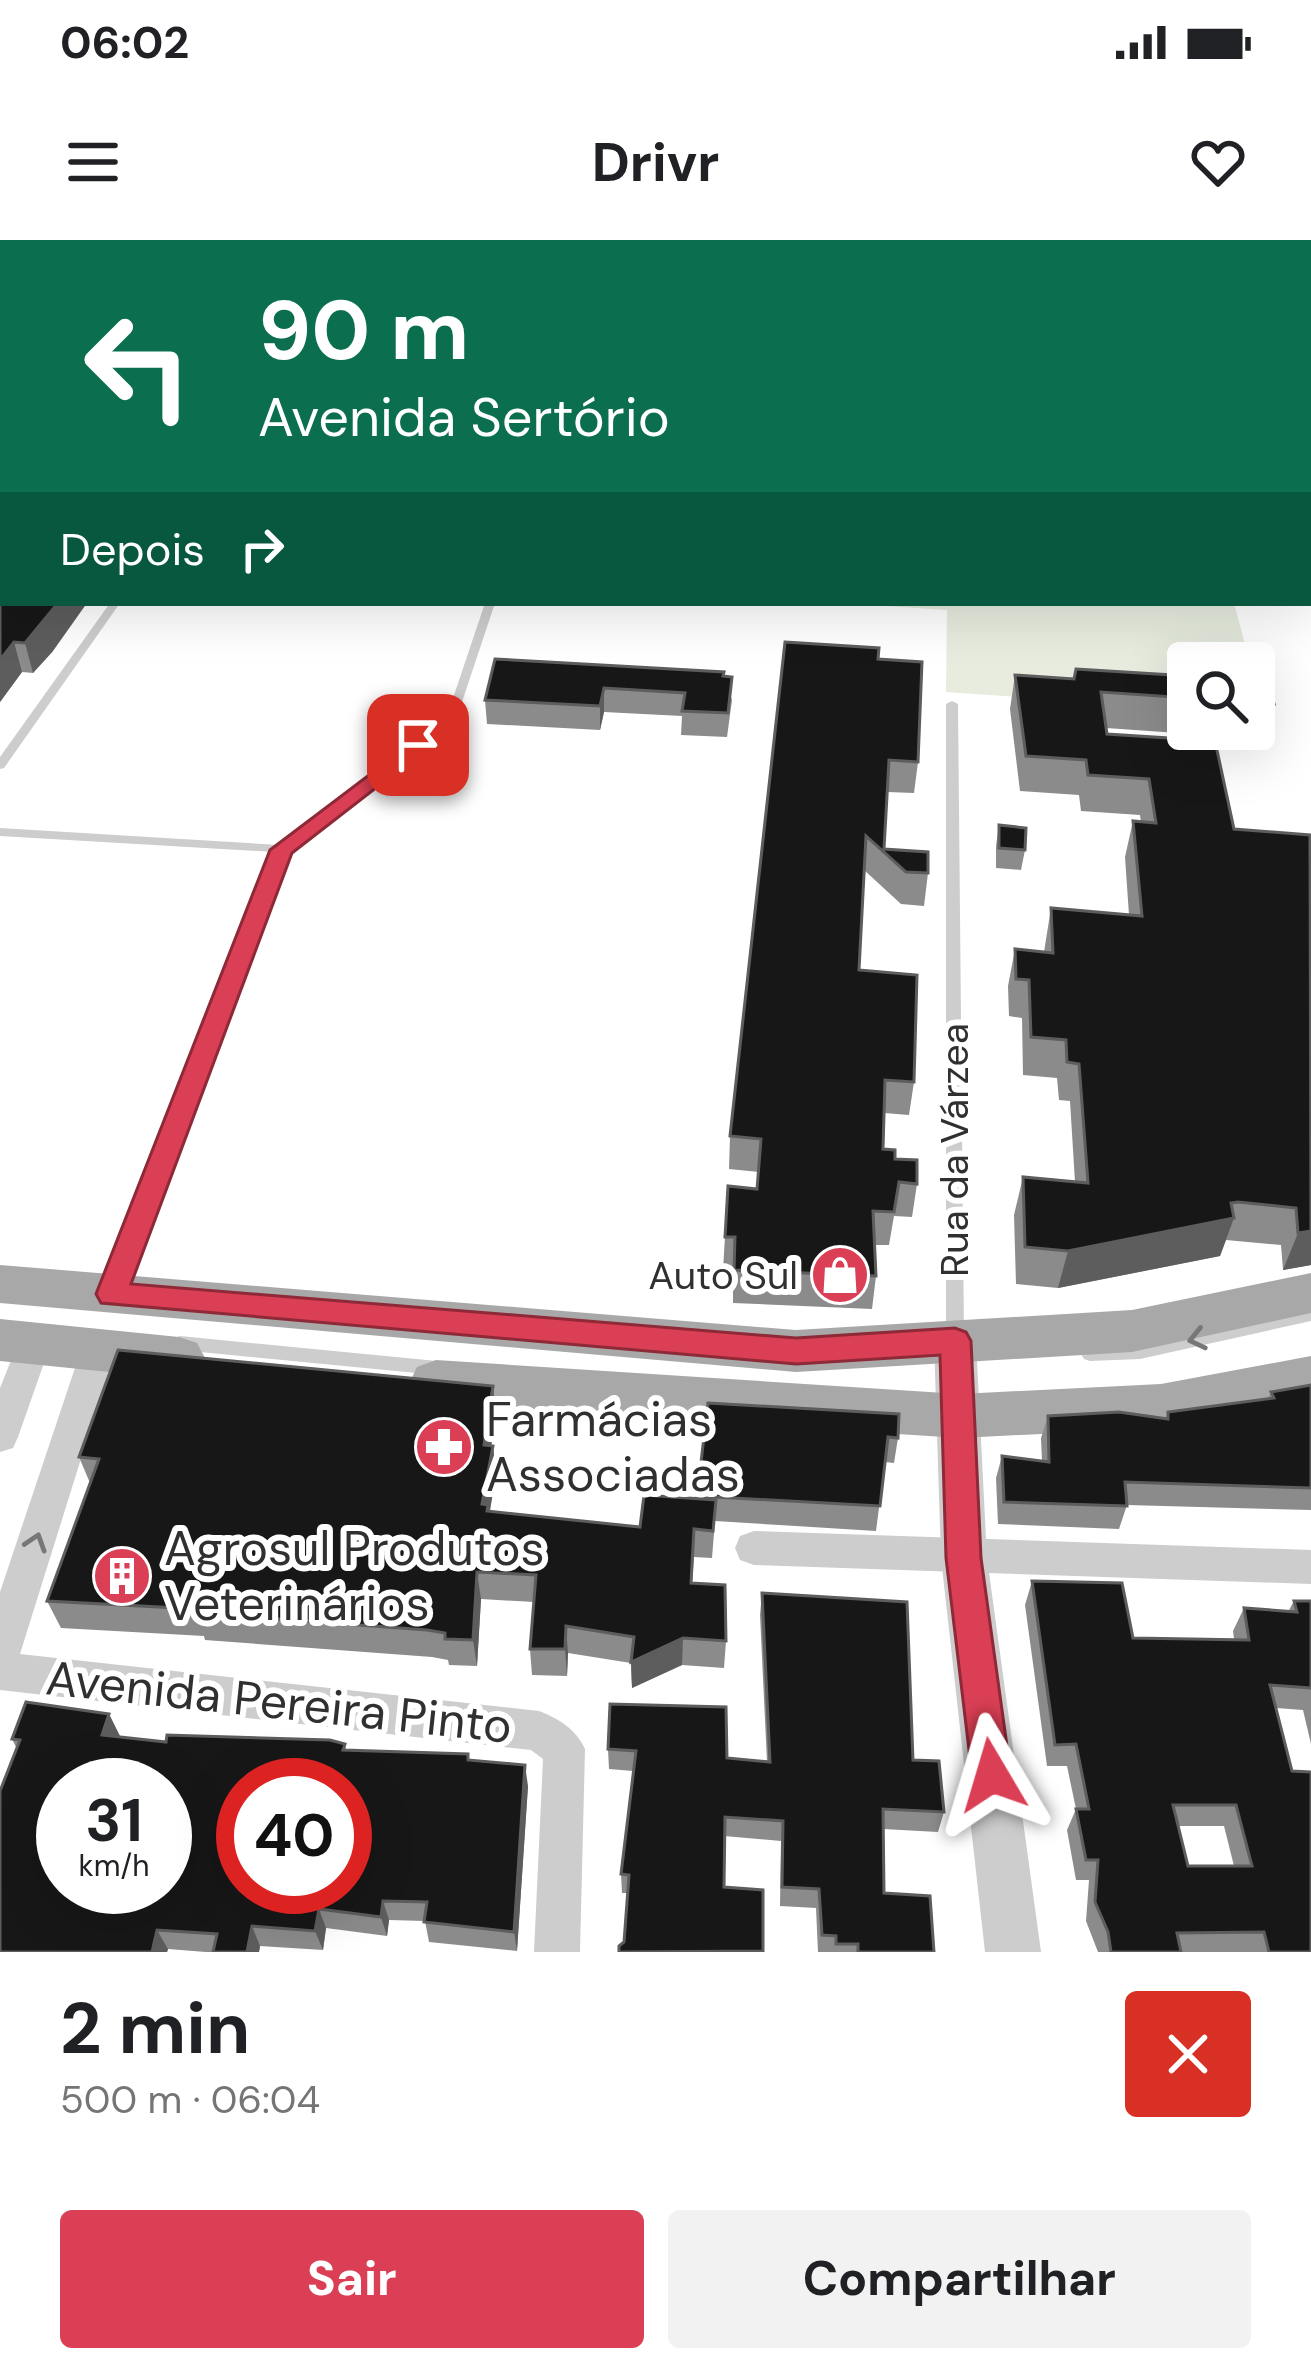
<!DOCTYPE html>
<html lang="pt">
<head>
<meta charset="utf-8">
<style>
  body { margin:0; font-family:"DM Sans",sans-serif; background:#f2f2f2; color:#202124; height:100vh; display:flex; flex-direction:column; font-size:45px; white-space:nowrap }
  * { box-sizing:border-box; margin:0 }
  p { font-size:39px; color:#757577 }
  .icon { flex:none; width:66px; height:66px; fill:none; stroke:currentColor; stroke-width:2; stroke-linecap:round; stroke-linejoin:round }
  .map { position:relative; height:1712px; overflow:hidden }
  .side { display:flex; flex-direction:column; background:#fff; flex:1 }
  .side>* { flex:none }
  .banner { position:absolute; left:0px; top:0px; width:1311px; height:366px; box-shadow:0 12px 48px #0002; background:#0b6e4f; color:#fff; overflow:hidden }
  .controls { position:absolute; left:1167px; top:402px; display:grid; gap:24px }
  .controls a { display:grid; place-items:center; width:108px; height:108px; border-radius:12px; background:#fff; box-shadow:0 12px 48px #0002; font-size:60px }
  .speed { position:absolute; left:36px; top:1518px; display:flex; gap:24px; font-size:60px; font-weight:700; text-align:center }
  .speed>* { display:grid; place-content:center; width:156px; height:156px; border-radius:50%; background:#fff; box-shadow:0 12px 48px #0002; line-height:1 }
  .speed small { font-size:30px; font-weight:400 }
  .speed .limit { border:18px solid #d22; background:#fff; color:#111 }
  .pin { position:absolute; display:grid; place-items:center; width:102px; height:102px; color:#fff; margin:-51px; border-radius:24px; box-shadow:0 6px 18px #0006 }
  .me { position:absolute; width:132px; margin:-66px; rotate:353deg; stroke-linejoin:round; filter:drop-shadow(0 0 9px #0008) }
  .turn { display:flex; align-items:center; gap:42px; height:252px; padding:0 60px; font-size:54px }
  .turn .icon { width:156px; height:156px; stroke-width:2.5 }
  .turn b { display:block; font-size:84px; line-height:102px }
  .then { display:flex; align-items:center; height:114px; padding:0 60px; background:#0003; gap:24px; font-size:45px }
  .round { display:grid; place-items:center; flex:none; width:126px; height:126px; border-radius:12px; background:#f2f2f2 }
  .overview { display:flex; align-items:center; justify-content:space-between; height:204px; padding:0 60px }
  h1 { font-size:72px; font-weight:700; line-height:90px }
  .action { display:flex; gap:24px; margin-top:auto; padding:24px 60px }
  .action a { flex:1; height:138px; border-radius:12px; background:#db3f55; color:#fff; font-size:48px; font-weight:700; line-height:138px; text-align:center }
  .action a+a { background:#f2f2f2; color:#202124 }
  .status { display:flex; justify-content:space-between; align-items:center; height:84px; padding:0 60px; background:#fff; direction:ltr }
  .status svg { height:33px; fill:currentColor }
  header { display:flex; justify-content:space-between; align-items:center; height:156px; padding:0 60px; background:#fff; font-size:54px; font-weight:700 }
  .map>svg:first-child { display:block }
  .green { fill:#e7ecdf }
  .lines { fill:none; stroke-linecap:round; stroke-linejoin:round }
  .service { fill:#cdcdcd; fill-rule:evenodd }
  .minor { fill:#cdcdcd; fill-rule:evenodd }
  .tertiary { fill:#cdcdcd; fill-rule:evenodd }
  .primary { fill:#a8a8a8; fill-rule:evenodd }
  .wall { fill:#8b8b8b; fill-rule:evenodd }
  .shaded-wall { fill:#5d5d5d }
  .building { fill:#171717; stroke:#5d5d5d; stroke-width:3; fill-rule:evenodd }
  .oneway { stroke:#777 }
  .route { fill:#db3f55; stroke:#8e2937; stroke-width:3 }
  .labels { text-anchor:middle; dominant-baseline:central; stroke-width:12; stroke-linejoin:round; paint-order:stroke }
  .street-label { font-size:39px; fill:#303030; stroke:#fff }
  .poi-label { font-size:39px; fill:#303030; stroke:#fff; text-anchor:end }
  .near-poi-label { font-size:48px; fill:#303030; stroke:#fff; text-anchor:start }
  .near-street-label { font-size:48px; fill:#303030; stroke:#fff }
</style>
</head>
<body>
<div class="status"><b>06:02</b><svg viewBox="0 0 49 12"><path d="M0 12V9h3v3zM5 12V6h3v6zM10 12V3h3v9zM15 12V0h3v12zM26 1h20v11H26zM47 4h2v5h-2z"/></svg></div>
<header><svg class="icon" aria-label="menu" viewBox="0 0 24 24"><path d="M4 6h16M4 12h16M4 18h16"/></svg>Drivr<svg class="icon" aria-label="heart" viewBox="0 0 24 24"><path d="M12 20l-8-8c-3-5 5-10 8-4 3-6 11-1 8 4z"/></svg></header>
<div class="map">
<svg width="1311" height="1712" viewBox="0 0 1311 1712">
  <rect width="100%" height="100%" fill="#fff"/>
  <g class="green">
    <polygon points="206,0 1311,0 1311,75 1308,3"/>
    <polygon points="839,363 1234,363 1250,423 1188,423 1188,469 946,452 947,370"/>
  </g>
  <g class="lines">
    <g class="service">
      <polygon points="174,0 197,0 209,3 186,3"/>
      <rect x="0" y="113" width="3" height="7"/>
      <rect x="1308" y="119" width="3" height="4"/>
      <polygon points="3,192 3,200 0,201 0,193"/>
      <polygon points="110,363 120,363 4,528 0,529 0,517"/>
      <polygon points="485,363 495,363 456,480 288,611 121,1051 119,1056 113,1058 107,1056 105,1051 274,612 0,596 0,588 279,605 447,476"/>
      <polygon points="952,461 958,464 964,1098 961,1103 955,1105 949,1103 946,1098 946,464"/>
      <polygon points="1311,1067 1311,1081 1140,1119 1090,1121 1084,1119 1081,1114 1084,1109 1090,1107 1140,1105"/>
      <polygon points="180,1096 437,1121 443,1123 446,1128 443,1133 437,1135 180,1110 174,1108 171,1103 174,1098"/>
    </g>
    <g class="minor">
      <polygon points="34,1089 46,1093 51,1103 18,1197 13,1208 0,1212 0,1148 22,1093"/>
      <path d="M98 1096 110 1100 115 1110 20 1414 539 1471C559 1479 576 1489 585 1509L580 1712H534L543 1519 531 1510 0 1450V1352L81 1110 86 1100Z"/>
      <polygon points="754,1291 1311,1310 1311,1344 754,1325 740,1320 735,1308 740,1296"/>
    </g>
    <polygon class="tertiary" points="955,1084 970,1089 976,1101 987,1318 1041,1712 985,1712 941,1318 934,1101 940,1089"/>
    <g class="primary">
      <polygon points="0,1025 796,1090 1132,1070 1311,1033 1311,1073 1132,1112 796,1132 0,1063"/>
      <polygon points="0,1079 179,1097 197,1103 205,1118 197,1133 179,1139 0,1121"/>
      <polygon points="1311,1116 1311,1160 1161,1188 960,1198 436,1164 417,1157 410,1142 417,1127 436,1120 960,1154 1161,1144"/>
    </g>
  </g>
  <g class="wall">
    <polygon points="1311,246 1311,301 1308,300 1308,247"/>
    <polygon points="0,257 53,411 33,433 22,432 0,462"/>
    <polygon points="878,419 918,522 914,553 887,552 884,609 928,633 924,666 901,664 864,630 859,730 914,842 909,875 884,873 883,909 895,919 917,944 912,977 894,976 889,1005 875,1005 876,1036 872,1069 733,1063 733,1031 723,1030 728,946 757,949 759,932 729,929 730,896"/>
    <polygon points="1015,435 1074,439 1188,436 1188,489 1254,489 1254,441 1274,464 1264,499 1106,488 1107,494 1215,501 1311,1025 1283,1030 1281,1005 1226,1000 1220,1016 1058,1048 1016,1044 1014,975 1023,937 1075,942 1070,861 1059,860 1057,838 1023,835 1022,778 1009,776 1008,746 1015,709 1044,712 1051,668 1129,675 1125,617 1133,581 1141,582 1140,575 1081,571 1079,555 1020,551 1010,469"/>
    <polygon points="724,436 732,460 727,497 681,495 682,476 604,472 600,490 487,484 485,460"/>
    <polygon points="999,585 1025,610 1021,630 996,628 996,606"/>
    <polygon points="1311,1145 1311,1270 1127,1265 1119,1289 998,1284 996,1238 1002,1216 1042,1221 1041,1198 1048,1176 1166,1179 1168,1172 1268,1158 1271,1152"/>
    <polygon points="708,1163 898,1198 894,1223 885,1222 876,1291 715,1281 712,1318 694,1317 692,1343 726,1401 724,1428 682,1425 632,1448 631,1423 568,1413 567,1436 532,1435 530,1409 534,1362 481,1359 477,1426 449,1425 448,1420 432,1417 205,1400 204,1396 61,1388 47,1361 90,1243 79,1217 496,1175 491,1206 493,1206 496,1234 490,1271 640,1287 697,1259"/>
    <path d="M1032 1341 1133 1398 1234 1399 1233 1391 1244 1368 1288 1372 1294 1361H1311V1504L1303 1470 1276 1468 1311 1712H1098L1086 1681 1089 1640H1076L1067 1590 1076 1569 1067 1526H1047L1025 1365ZM1178 1586H1224L1234 1626H1188Z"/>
    <polygon points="762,1353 913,1520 944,1572 938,1592 883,1589 884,1653 934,1712 818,1712 816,1668 780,1666 781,1601 724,1596 724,1647 763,1650 763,1712 619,1712 624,1702 628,1653 622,1653 621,1634 633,1531 609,1529 608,1509 767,1522 760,1375"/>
    <polygon points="109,1474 120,1497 166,1502 345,1504 346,1510 469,1520 528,1546 517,1711 429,1702 425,1681 389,1680 387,1696 326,1688 323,1710 260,1706 259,1712 206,1712 168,1709 167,1712 0,1712 17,1509 12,1499"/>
  </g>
  <g class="shaded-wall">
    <polygon points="3,25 3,61 0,63 0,27"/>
    <polygon points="58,363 87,363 53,411 33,433 25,403"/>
    <polygon points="14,402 22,432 0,462 0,420"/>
    <polygon points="604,448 604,472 600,490 600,466"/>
    <polygon points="1234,978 1220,1016 1058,1048 1068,1011"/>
    <polygon points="1311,991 1311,1025 1283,1030 1298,993"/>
    <polygon points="493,1146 496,1175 487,1233 484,1205"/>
    <polygon points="493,1206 496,1234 489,1275 482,1264"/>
    <polygon points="477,1332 481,1359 477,1426 473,1400"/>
    <polygon points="566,1386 568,1413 567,1436 565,1409"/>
    <polygon points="683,1398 682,1425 632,1448 631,1422"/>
    <polygon points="109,1474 120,1496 113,1516 102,1495"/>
    <polygon points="525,1525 528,1546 517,1711 514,1692"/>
    <polygon points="383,1661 389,1680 387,1696 381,1677"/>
    <polygon points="319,1669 326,1688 323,1710 315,1691"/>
    <polygon points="252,1686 260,1706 259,1712 247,1712"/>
    <polygon points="157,1690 168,1709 167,1712 152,1712"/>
  </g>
  <g class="building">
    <polygon points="1311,246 1311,263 1308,262 1308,247"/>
    <polygon points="0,257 3,257 1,305 3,305 3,363 58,363 25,403 14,402 0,420"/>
    <polygon points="785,402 879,408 878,419 922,422 918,522 889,520 884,609 928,612 928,633 906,632 866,596 859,730 917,735 914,842 885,840 883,909 895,910 895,919 917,920 917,944 899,942 894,972 873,971 876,1036 734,1030 735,997 725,997 728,946 757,949 761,899 730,896"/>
    <polygon points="495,419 724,432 723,436 732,437 728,473 682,471 685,453 604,448 600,466 485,460"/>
    <polygon points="1076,429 1188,436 1188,458 1101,452 1107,494 1215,501 1234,589 1310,595 1311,991 1298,993 1296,968 1238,962 1231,963 1234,978 1068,1011 1025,1007 1023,937 1088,943 1079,824 1067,822 1066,800 1031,797 1029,740 1016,739 1015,709 1053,713 1051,668 1142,676 1133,581 1156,583 1149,539 1088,535 1086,520 1026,516 1015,435 1074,439"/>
    <polygon points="1254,441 1268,442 1274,464 1254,463"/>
    <polygon points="999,585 1026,588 1025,610 999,608"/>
    <polygon points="118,1110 493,1146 484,1205 493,1206 482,1264 488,1265 487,1271 640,1287 644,1255 716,1260 713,1291 694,1289 691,1343 725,1345 726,1401 683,1398 631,1422 634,1397 566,1386 565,1409 530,1409 536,1335 477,1332 473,1400 445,1399 445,1393 427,1390 195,1373 196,1369 47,1361 99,1219 79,1217"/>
    <polygon points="1311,1145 1311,1248 1125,1242 1127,1266 1004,1262 1002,1216 1049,1222 1048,1176 1119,1172 1168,1179 1168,1172 1274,1158 1271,1152"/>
    <polygon points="708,1163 899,1174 898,1198 888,1197 880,1266 697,1256"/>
    <path d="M1032 1341 1122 1343 1133 1398 1249 1400 1244 1368 1297 1372 1294 1361H1311V1448L1270 1445 1292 1531 1311 1532V1712H1269L1264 1692 1177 1693 1181 1712H1111L1108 1692 1095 1662 1098 1620H1086L1076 1569H1089L1076 1504 1055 1505ZM1173 1565H1236L1252 1626H1188Z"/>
    <polygon points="762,1353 907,1362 913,1520 939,1521 944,1572 883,1569 884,1653 930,1656 934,1712 858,1712 858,1704 836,1704 836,1696 822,1695 819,1649 782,1647 783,1581 725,1577 724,1647 763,1650 763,1711 619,1712 619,1706 624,1702 629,1635 621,1634 636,1511 608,1509 610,1464 726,1467 727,1518 770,1522"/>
    <path d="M26 1462 109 1474 102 1495 166 1502 167 1495 330 1500 345 1504 343 1510 468 1514V1520L525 1525 514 1692 424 1682 427 1662 383 1661 381 1677 319 1669 315 1691 252 1686 247 1712H213L217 1694 157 1690 152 1712H0V1551L20 1500 12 1499ZM63 1545H165V1647H63ZM243 1545H345V1647H243Z"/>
  </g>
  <defs><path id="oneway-chevron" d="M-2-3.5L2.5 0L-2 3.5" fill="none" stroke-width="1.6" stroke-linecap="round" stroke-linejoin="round" transform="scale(3)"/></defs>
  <g class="oneway">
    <use href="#oneway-chevron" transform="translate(1197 1099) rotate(167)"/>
    <use href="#oneway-chevron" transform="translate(36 1302) rotate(-72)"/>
  </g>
  <polygon class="route" points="418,498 429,505 426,509 292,613 131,1044 796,1098 955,1088 966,1092 971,1101 981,1318 1011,1535 1005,1548 992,1554 978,1548 972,1535 946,1318 940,1115 796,1124 101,1063 96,1054 270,610"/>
  <defs>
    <g id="shop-disc" transform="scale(3)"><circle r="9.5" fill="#db3f55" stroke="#fff"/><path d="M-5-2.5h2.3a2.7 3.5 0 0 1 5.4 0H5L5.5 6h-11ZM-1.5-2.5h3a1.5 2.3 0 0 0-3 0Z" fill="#fff"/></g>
    <g id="pharmacy-disc" transform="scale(3)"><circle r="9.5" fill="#db3f55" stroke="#fff"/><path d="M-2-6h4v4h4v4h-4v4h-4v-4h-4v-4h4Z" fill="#fff"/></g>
    <g id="building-disc" transform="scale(3)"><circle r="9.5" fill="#db3f55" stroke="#fff"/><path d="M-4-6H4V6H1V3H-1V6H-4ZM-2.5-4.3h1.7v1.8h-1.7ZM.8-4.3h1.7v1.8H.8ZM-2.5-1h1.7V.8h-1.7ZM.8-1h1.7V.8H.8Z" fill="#fff"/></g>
  </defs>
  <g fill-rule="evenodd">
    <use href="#shop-disc" x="840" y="1035"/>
    <use href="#pharmacy-disc" x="444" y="1207"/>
    <use href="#building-disc" x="122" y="1336"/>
  </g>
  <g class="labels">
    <g class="street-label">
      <text transform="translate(954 910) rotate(-90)">Rua da Várzea</text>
    </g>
    <g class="poi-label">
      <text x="798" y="1035">Auto Sul</text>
    </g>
    <g class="near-poi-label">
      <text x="486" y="1179">Farmácias<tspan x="486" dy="55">Associadas</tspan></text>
      <text x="164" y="1308">Agrosul Produtos<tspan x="164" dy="55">Veterinários</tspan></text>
    </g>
    <g class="near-street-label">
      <text transform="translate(279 1462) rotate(6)">Avenida Pereira Pinto</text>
    </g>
  </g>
</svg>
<div class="controls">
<a><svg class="icon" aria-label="search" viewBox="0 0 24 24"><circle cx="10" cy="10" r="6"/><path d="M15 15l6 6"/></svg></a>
</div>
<div class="speed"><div>31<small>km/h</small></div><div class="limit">40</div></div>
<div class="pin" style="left:418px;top:505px;background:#d93025"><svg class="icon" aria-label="arrive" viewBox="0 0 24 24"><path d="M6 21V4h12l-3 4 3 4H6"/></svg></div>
<svg class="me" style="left:992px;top:1535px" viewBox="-20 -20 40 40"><path d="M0-17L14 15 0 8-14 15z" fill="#db3f55" stroke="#fff" stroke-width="4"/></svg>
<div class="banner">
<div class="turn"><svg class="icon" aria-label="left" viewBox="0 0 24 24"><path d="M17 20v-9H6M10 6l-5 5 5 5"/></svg><div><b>90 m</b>Avenida Sertório</div></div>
<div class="then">Depois<svg class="icon" aria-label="right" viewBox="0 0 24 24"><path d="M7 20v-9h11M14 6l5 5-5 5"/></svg></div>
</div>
</div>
<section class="side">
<div class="overview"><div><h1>2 min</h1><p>500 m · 06:04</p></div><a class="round" style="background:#d93025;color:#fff"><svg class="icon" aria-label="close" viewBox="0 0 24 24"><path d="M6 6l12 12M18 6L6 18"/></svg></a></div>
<div class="action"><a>Sair</a><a>Compartilhar</a></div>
</section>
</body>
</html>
